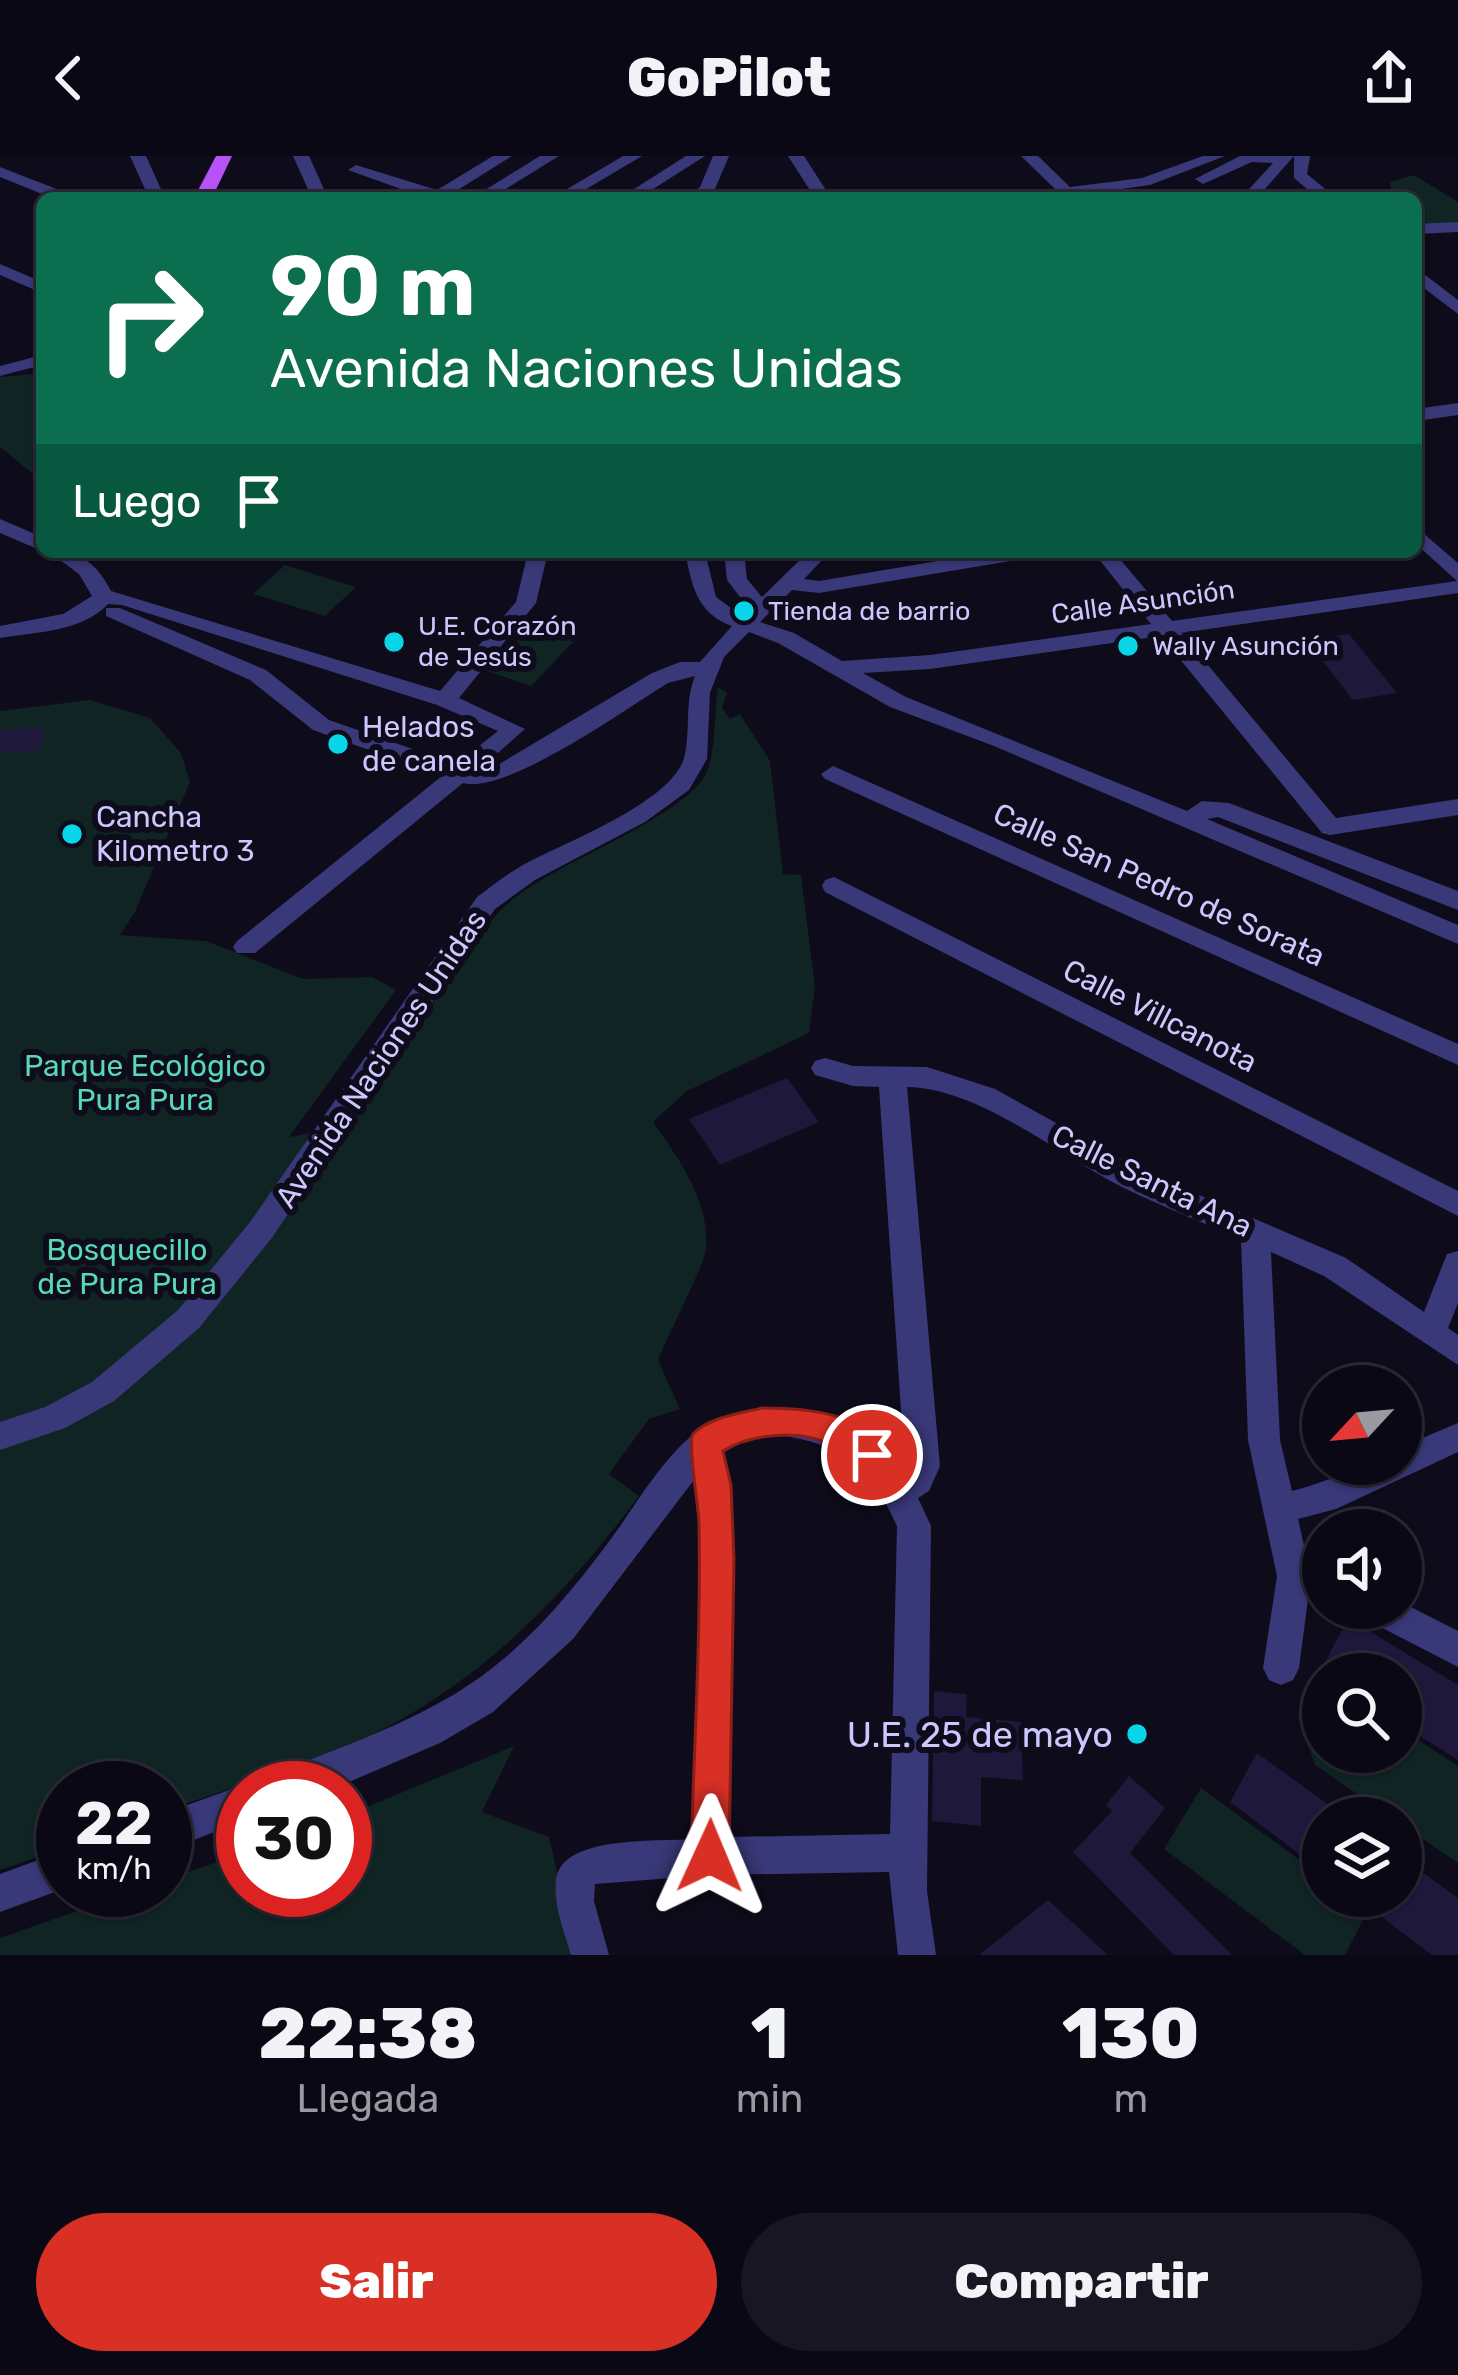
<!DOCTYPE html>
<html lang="es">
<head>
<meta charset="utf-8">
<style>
  body { margin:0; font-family:Rubik,sans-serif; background:#181622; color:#f1f3f6; height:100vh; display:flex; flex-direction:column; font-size:45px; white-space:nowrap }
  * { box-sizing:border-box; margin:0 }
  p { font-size:39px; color:#999aa0 }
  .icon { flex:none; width:66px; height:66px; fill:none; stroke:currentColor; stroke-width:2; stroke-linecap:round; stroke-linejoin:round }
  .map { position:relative; height:1799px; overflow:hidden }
  .sheet { display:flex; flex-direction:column; background:#0a0814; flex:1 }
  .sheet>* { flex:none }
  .top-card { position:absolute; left:36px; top:36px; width:1386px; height:366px; border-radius:18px; box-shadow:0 3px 9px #0004,0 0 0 3px #2a2934; background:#0b6e4f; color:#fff; overflow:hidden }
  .needle { width:78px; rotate:244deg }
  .buttons { position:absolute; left:1302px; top:1209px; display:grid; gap:24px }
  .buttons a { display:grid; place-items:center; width:120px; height:120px; border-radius:50%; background:#0a0814; box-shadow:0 3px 9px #0004,0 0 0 3px #2a2934; font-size:60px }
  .speed { position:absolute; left:36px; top:1605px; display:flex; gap:24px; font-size:60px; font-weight:700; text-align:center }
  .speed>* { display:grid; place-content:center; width:156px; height:156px; border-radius:50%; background:#0a0814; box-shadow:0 3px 9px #0004,0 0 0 3px #2a2934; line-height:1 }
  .speed small { font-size:30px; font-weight:400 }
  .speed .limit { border:18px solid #d22; background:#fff; color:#111 }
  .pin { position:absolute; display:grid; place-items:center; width:102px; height:102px; color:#fff; margin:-51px; border:6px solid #fff; border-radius:50%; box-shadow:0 3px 12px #0007 }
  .me { position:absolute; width:132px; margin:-66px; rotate:1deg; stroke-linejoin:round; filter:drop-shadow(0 0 9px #0008) }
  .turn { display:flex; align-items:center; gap:42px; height:252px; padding:0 36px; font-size:54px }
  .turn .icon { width:156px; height:156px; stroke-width:2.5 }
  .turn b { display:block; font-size:84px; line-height:102px }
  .then { display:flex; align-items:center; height:114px; padding:0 36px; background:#0003; gap:24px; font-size:45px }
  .eta { display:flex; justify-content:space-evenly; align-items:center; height:204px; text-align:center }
  .eta b { font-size:72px; font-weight:800; line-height:84px }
  .button { display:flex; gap:24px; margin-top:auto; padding:24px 36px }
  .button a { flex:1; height:138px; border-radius:72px; background:#d93025; color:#fff; font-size:48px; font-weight:800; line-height:138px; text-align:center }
  .button a+a { background:#181622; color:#f1f3f6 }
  header { display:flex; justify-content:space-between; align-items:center; height:156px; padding:0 36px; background:#0a0814; font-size:54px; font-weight:800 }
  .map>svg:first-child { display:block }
  .green { fill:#0f2423 }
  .building { fill:#1e183b }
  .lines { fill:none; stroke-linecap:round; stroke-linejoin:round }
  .minor { fill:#393878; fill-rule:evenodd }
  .major { fill:#b752f9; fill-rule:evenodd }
  .route { fill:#d93025; stroke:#8d1f18; stroke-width:3 }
  .poi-dot { fill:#08d6e8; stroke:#0e0b1b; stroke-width:4.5 }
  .labels { text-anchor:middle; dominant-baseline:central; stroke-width:12; stroke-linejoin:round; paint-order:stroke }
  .far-street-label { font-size:27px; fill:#ccc7fd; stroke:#0e0b1b }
  .far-poi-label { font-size:27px; fill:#ccc7fd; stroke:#0e0b1b; text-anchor:start }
  .poi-label { font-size:30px; fill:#ccc7fd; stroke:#0e0b1b; text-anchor:start }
  .street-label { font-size:30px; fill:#ccc7fd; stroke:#0e0b1b }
  .park-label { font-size:30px; fill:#57d9b6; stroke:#0e0b1b }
  .near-poi-label { font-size:36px; fill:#ccc7fd; stroke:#0e0b1b; text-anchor:end }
</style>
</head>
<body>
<header><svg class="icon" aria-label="back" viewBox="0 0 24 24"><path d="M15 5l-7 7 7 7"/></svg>GoPilot<svg class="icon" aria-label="share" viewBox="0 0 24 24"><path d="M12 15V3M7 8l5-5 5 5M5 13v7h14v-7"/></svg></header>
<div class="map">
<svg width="1458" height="1799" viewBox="0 0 1458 1799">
  <rect width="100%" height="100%" fill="#0e0b1b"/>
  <g class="green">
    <polygon points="1414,19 1458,46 1458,68 1416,69 1416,42 1340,41 1391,34 1390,26"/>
    <polygon points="42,217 42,325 0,291 0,221"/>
    <polygon points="285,409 356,431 325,460 253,438"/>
    <polygon points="531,470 575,484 531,530 487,515"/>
    <path d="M718 531 727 537 722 552 730 563 740 558 770 605 783 718 801 719 815 831 809 877 687 935 653 966C679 1003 710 1045 706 1093 705 1108 666 1183 658 1204L680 1253 649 1263 609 1318 639 1340C577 1423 510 1496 422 1551 345 1600 250 1625 165 1655V1632H63V1692L0 1714V555L90 544 150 562 181 597 190 626 135 756 120 779 206 785 303 823 372 821 396 834 289 981 344 971C393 898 439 821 499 756 542 708 689 664 708 613 716 590 714 556 718 531Z"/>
    <polygon points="1318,1520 1323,1523 1323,1596 1401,1596 1401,1573 1458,1610 1458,1707 1401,1668 1401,1662 1392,1662 1315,1609 1298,1561"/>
    <polygon points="514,1590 482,1656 549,1681 576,1799 0,1799 0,1782 137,1734 165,1734 165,1724 243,1697 243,1734 345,1734 345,1660"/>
    <polygon points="1201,1632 1323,1721 1323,1740 1349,1740 1368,1754 1345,1799 1305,1799 1164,1693"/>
  </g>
  <g class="building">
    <polygon points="1349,478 1397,537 1353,544 1307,484"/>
    <polygon points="46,571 40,595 0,597 0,574"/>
    <polygon points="787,922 819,966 720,1009 689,963"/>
    <polygon points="1348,1462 1458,1529 1458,1604 1401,1568 1401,1518 1319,1518"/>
    <polygon points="934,1535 967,1538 966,1561 1021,1566 1023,1624 981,1621 981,1670 932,1665"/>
    <polygon points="1257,1597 1347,1662 1323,1662 1323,1716 1230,1646"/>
    <polygon points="1129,1620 1165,1652 1130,1697 1232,1799 1174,1799 1073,1696 1112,1655 1106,1649"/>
    <polygon points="1401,1701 1458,1742 1458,1799 1432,1799 1354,1740 1401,1740"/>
    <polygon points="1048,1744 1108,1799 979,1799"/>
  </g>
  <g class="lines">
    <g class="minor">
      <polygon points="130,0 146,0 165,42 149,42"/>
      <polygon points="293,0 309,0 328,42 312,42"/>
      <polygon points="493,0 512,0 445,42 426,42 348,14 356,9 437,34"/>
      <polygon points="540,0 559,0 491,42 472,42"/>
      <polygon points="623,0 642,0 571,42 552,42"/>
      <polygon points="686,0 705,0 639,42 620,42"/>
      <polygon points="713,0 729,0 715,33 705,42 687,42 700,31"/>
      <polygon points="788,0 804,0 831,42 815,42"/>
      <polygon points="1021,0 1038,0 1070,31 1142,22 1203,0 1225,0 1150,29 1079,39 1081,42 1013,42 1055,33"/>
      <polygon points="1240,0 1310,0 1307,18 1336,42 1318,42 1294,22 1294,0 1257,42 1241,42 1273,7 1252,6 1203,28 1195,23"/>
      <polygon points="0,11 72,39 74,42 52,42 0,21"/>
      <polygon points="1458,66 1458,76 1416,78 1416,68"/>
      <polygon points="0,108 42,126 42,137 0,119"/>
      <polygon points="1416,112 1458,144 1458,158 1416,126"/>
      <polygon points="42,199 42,209 0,220 0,210"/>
      <polygon points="1458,247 1458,259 1416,265 1416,253"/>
      <polygon points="0,363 42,381 42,395 0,377"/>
      <path d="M1416 371 1458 407V437L1181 477 1336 662 1458 643V659L1330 679 1322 677 1161 480 930 513 863 517 906 541 1187 655 1202 645 1229 647 1458 735V754L1218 661 1207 663 1458 769V788L994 590 890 551 778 487 749 476 724 501 710 537 707 603 689 634 645 666 535 724 495 753 271 1083 199 1172 114 1245 65 1272 0 1294V1266L45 1251 92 1226 178 1154 250 1066 477 741C492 730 507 718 523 709 563 687 671 647 684 602 691 575 684 547 695 520L668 527C627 552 506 639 463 627L255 797H237L233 791 237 785 442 620 313 574 250 524 106 460V452H120L266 514 329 564 456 608 498 575 437 549 122 449 108 448C82 476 36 476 0 482V470L63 458 92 440 79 418 49 396C81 396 96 406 111 435L440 535 516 446 528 396H548L536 447 459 542 525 573 480 613 496 610 652 517 680 506H700L732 470C696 457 692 429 685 396H705L716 441 742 460 749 453 727 424 724 396H744L747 423 762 441 808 396H830L804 423 819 425 991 396H1038L1028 402 819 437 792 434 760 466 794 477 842 505 930 499 1151 468 1093 396H1114L1172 465 1457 425 1416 388Z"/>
      <polygon points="833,610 1458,888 1458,909 825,623 821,618"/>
      <polygon points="834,721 1458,1035 1458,1060 825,736 822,730 825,724"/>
      <path d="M825 902 853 910 927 911 995 933 1143 1015 1346 1102 1424 1156 1447 1098 1458 1095V1147L1448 1172 1458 1179V1209L1324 1120 1271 1096 1280 1284 1292 1335C1332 1325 1358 1308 1401 1308V1291L1458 1267V1296L1336 1353 1298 1363 1311 1420 1299 1512 1293 1524 1281 1529 1269 1524 1263 1512 1277 1420 1248 1284 1241 1083C1201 1066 1161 1050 1122 1031 1058 999 979 932 907 931L940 1310 929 1335 918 1342 931 1370 927 1735 936 1799H898L889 1716 710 1719 595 1728 594 1745 609 1799H571C564 1775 553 1749 556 1724 561 1679 656 1686 692 1683L700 1403 697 1320 573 1483 493 1556 440 1587 335 1632H267L272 1619C354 1585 438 1560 507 1500 551 1462 587 1416 621 1369 642 1338 666 1300 695 1277 735 1245 798 1246 843 1265 869 1276 886 1304 905 1313L879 931 853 930 815 919 811 912 815 905ZM778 1279C842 1288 870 1310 897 1370L890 1678 729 1681 734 1403 731 1329 723 1297 748 1283Z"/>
      <polygon points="1401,1446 1458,1475 1458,1511 1367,1464 1362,1452 1401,1452"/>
      <polygon points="243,1629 251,1632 243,1632 243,1665 165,1695 165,1657"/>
      <polygon points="63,1695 63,1733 0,1756 0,1718"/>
    </g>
    <polygon class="major" points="216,0 232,0 212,42 194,42"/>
  </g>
  <path class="route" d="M762 1252C803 1252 868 1256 888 1299L883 1310 872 1314C855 1308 844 1296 829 1288 799 1273 751 1278 723 1295L731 1329 734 1403 729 1700 724 1714 710 1719 697 1714 691 1700C694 1590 701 1479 699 1368 699 1352 687 1285 693 1278 709 1261 742 1257 762 1252Z"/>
  <g class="poi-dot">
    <circle cx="744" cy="455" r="12"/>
    <circle cx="394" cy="486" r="12"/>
    <circle cx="1128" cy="490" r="12"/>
    <circle cx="338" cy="588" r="12"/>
    <circle cx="72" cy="678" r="12"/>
    <circle cx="1137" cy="1578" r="12"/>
  </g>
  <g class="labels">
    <g class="far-street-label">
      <text transform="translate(1143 446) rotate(-8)">Calle Asunción</text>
    </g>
    <g class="far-poi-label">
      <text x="768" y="455">Tienda de barrio</text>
      <text x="418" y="470">U.E. Corazón<tspan x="418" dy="31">de Jesús</tspan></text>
      <text x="1152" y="490">Wally Asunción</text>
    </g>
    <g class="poi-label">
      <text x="362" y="571">Helados<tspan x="362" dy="34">de canela</tspan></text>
      <text x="96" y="661">Cancha<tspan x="96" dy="34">Kilometro 3</tspan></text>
    </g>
    <g class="street-label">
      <text transform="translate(1159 729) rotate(24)">Calle San Pedro de Sorata</text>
      <text transform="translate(1160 860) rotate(27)">Calle Villcanota</text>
      <text transform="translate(381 903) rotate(-56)">Avenida Naciones Unidas</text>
      <text transform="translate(1152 1025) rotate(26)">Calle Santa Ana</text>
    </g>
    <g class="park-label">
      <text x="145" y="910">Parque Ecológico<tspan x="145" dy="34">Pura Pura</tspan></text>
      <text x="127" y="1094">Bosquecillo<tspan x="127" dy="34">de Pura Pura</tspan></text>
    </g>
    <g class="near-poi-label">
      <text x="1113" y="1578">U.E. 25 de mayo</text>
    </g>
  </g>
</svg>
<div class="buttons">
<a><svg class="needle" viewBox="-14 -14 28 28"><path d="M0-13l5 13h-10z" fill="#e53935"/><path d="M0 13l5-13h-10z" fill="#999aa0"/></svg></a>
<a><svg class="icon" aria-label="sound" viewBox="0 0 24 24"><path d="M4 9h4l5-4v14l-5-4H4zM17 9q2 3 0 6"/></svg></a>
<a><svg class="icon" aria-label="search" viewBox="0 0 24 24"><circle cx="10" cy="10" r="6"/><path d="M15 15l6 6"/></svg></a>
<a><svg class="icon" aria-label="layers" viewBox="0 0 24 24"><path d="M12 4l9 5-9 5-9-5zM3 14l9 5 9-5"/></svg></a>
</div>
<div class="speed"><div>22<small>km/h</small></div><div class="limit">30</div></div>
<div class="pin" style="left:872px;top:1299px;background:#d93025"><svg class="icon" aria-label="arrive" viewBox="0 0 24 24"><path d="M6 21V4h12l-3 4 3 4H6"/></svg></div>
<svg class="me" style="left:710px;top:1700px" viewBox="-20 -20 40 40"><path d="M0-17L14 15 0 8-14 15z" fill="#d93025" stroke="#fff" stroke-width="4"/></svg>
<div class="top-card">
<div class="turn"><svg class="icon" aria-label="right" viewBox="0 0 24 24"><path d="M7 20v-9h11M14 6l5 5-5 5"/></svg><div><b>90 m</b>Avenida Naciones Unidas</div></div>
<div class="then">Luego<svg class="icon" aria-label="arrive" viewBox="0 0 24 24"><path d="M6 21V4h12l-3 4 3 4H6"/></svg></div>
</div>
</div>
<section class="sheet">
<div class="eta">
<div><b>22:38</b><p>Llegada</p></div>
<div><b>1</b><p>min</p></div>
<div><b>130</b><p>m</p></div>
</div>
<div class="button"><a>Salir</a><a>Compartir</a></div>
</section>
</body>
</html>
